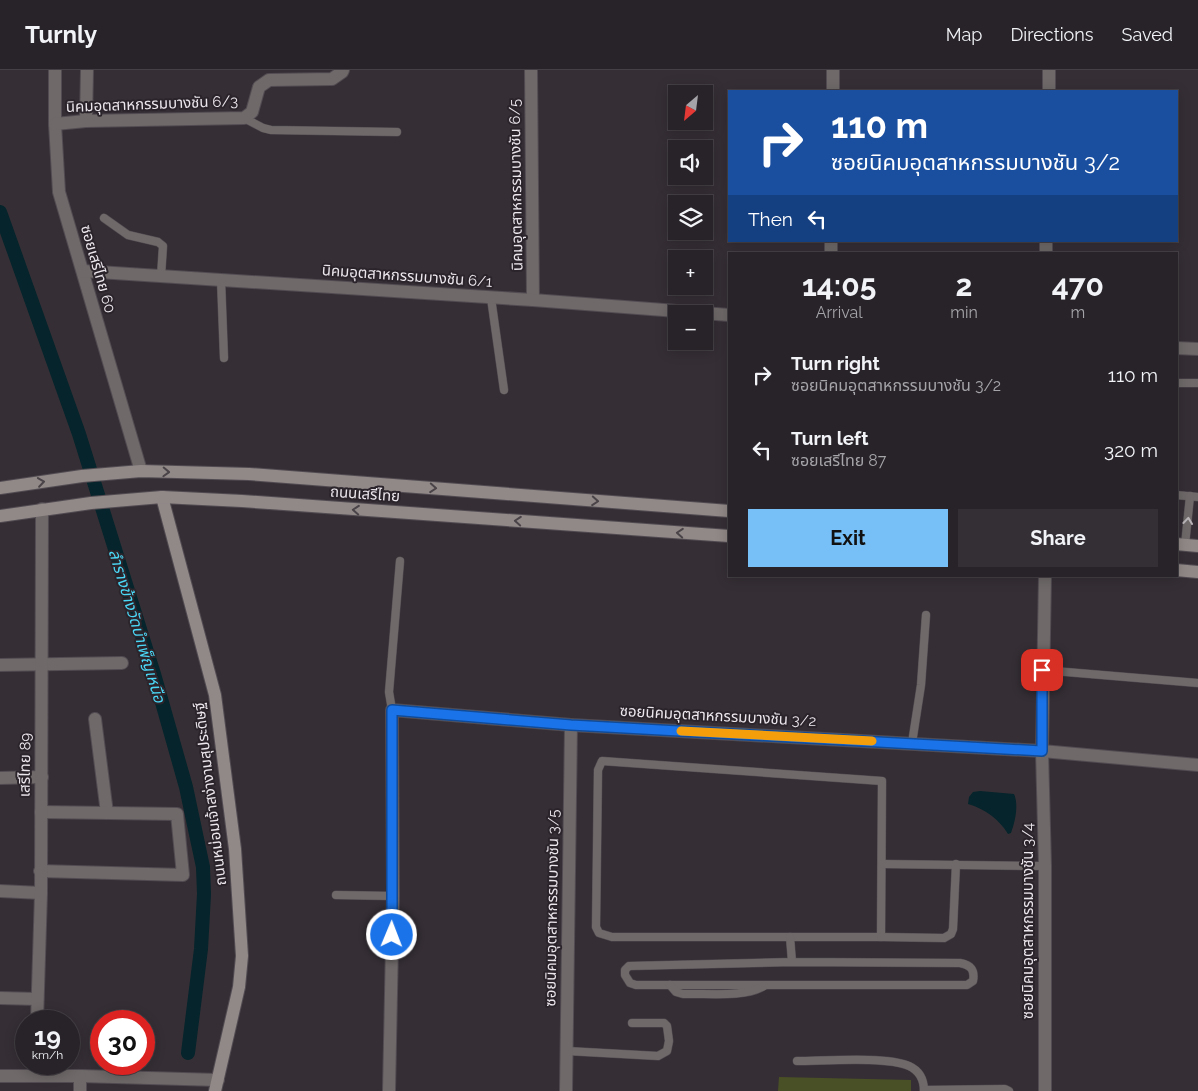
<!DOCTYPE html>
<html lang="en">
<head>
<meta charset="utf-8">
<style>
  body { margin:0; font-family:Raleway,"Noto Sans Thai",sans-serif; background:#342f34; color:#f1f3f6; height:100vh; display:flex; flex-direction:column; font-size:19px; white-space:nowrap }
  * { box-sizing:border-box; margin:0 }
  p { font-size:16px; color:#a5a4a8 }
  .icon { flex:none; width:28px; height:28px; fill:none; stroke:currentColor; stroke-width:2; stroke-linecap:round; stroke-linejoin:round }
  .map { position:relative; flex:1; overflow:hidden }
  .drawer { position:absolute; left:728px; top:182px; width:450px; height:325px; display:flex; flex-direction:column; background:#282328; border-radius:0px; box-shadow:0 2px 12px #0003,0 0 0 1px #444045 }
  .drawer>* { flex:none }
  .guide { position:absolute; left:728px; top:20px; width:450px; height:152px; border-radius:0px; box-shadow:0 2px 12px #0003,0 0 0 1px #444045; background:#1a4fa0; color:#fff; overflow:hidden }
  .needle { width:32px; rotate:208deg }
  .controls { position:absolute; left:668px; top:15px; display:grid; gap:10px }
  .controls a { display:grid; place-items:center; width:45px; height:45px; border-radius:0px; background:#282328; box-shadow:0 2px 12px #0003,0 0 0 1px #444045; font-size:25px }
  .speed { position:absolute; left:15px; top:940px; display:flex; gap:10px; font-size:25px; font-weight:700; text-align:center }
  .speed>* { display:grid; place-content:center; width:65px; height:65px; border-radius:50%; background:#282328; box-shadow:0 2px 12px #0003,0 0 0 1px #444045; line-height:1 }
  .speed small { font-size:12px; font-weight:400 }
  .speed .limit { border:8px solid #d22; background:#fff; color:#111 }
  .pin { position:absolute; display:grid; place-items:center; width:42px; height:42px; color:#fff; margin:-21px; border-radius:10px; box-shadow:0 2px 8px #0006 }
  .me { position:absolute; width:55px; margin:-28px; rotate:1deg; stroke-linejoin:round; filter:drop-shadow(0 0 4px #0008) }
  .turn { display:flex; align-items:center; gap:18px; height:105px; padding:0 20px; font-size:22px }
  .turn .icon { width:65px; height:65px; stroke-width:2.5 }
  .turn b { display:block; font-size:35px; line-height:42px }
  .then { display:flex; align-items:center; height:48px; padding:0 20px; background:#0003; gap:10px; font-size:19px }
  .eta { display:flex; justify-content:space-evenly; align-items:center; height:85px; text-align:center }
  .eta b { font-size:30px; font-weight:700; line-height:35px }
  .action { display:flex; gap:10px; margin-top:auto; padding:10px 20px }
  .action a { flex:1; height:58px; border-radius:0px; background:#77c0f7; color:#111; font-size:20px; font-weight:700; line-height:58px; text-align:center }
  .action a+a { background:#342f34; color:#f1f3f6 }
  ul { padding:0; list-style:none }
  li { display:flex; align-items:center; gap:15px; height:75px; padding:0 20px }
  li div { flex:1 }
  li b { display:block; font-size:19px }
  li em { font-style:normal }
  header { display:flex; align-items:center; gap:30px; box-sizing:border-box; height:70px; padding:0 25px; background:#282328; border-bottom:1px solid #444045 }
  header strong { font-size:24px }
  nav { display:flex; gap:28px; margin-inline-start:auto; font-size:18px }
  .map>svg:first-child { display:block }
  .green { fill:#4a5025 }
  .water { fill:#05242b }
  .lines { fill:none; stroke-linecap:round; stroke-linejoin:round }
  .canal { stroke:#05242b; stroke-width:14 }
  .lane-casing { stroke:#524c52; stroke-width:9 }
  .street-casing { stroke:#524c52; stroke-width:14 }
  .secondary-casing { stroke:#524c52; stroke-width:14 }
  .lane { stroke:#6f6969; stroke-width:8 }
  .street { stroke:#6f6969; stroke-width:12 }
  .secondary { stroke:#918988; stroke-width:12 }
  .oneway { stroke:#4a4347 }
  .oneway2 { stroke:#bab5b8 }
  .route-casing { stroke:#114b97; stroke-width:12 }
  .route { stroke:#1a73e8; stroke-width:9 }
  .slow { stroke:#f59e0b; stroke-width:9 }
  .labels { text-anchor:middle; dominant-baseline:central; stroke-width:4; stroke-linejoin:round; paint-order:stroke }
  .street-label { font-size:15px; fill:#ece7ec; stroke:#2b252b }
  .water-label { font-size:16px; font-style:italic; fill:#4bd7f6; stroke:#2b252b }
</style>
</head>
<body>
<header>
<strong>Turnly</strong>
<nav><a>Map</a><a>Directions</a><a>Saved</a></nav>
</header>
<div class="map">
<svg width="1198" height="1021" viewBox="0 0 1198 1021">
  <rect width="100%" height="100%" fill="#352f35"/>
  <polygon class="green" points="779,1007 911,1010 911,1021 778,1021"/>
  <path class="water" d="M980 721 1014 724C1019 735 1015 752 1011 763L1008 764C999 749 985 739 968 734L969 727 973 722Z"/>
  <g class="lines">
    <polyline class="canal" points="0,142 79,364 154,604 186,717 203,797 204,824 201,879 188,983"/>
    <g class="lane-casing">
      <g id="lane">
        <polyline points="244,48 263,58 271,60 397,62"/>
        <polyline points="104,148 128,165 158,172 163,176 161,206"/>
        <polyline points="221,210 224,288"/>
        <polyline points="491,228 504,320"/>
        <polyline points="1176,313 1198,313"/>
        <polyline points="1176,425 1198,427"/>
        <polyline points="1185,475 1190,426"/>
        <polyline points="1042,600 1198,613"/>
        <polyline points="392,640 389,622 400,491"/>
        <polyline points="912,673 921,615 926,545"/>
        <polygon points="602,691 882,711 881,867 612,867 599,863 596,857 598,700"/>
        <polyline points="882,794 1045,796"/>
        <polyline points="336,825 393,826"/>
        <path d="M790 867 792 892 960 893C971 895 975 900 973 911L967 915H636L630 913 625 905V900L629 896 792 892"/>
        <polyline points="881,867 944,868 951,864 953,859 956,794"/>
        <path d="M670 915 676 922 683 924C707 923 744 928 764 916"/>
        <polyline points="567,981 658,986 667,981 669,971 667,956 664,953 632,953"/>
        <path d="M797 991C824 991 887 986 909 996 920 1001 924 1010 924 1021"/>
        <polyline points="924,1020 1005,1019 1009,1021"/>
      </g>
    </g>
    <g class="street-casing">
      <g id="street">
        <polyline points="55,0 55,54 59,122 141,401"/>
        <polyline points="531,0 533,230"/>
        <polyline points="833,21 833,0"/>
        <polyline points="1049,21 1049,0"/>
        <polyline points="86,51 87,0"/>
        <polyline points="55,54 86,51 244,48 252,42 259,17 269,10 332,9 342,2 343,0"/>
        <polyline points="831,184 831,171"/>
        <polyline points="1046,184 1046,171"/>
        <polyline points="83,201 533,230 729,245"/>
        <polyline points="1176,278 1198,279"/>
        <polyline points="1045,506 1042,681 1045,796 1045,1021"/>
        <polyline points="0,595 122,593"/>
        <polyline points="95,649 107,743"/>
        <polyline points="0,708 42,707"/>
        <polyline points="40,801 183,805 177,744 41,742"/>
        <polyline points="0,821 41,823"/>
        <polyline points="0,928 37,929"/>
        <polyline points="37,951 41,823 42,439"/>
        <polyline points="0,1006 80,1006 218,1010"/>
        <polyline points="80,1006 80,1021"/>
        <polyline points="389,1021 393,826 392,640 571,655 1042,681 1198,695"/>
        <polyline points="566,1021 571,655"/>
      </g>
    </g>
    <g class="secondary-casing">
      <g id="secondary">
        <polyline points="0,418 82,406 141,401 249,404 729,441"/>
        <polyline points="162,427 215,625 235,779 242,886 239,917 215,1021"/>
        <polyline points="0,446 91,433 162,427 242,431 729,466"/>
        <polyline points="1176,474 1198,476"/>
        <polyline points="1176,500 1198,502"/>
      </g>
    </g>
    <use href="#lane" class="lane"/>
    <use href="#street" class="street"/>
    <use href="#secondary" class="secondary"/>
  </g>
  <defs><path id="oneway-chevron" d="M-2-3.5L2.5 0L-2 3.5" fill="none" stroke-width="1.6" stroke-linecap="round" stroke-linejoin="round" transform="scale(1.25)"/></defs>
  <g class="oneway">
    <use href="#oneway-chevron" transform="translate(166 402) rotate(2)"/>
    <use href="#oneway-chevron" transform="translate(41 412) rotate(-8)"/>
    <use href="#oneway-chevron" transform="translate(433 418) rotate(4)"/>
    <use href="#oneway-chevron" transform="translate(595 431) rotate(4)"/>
    <use href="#oneway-chevron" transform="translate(356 440) rotate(-176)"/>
    <use href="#oneway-chevron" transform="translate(518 451) rotate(-176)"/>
    <use href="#oneway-chevron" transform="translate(680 463) rotate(-176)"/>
  </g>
  <use class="oneway2" href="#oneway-chevron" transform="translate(1188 451) rotate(-84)"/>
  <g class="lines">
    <g class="route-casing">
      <polyline id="route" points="392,865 392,640 571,655 1042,681 1042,600"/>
    </g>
    <use href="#route" class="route"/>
    <polyline class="slow" points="681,661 872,671"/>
  </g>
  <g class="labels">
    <g class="street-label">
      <text transform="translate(152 34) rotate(-2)">นิคมอุตสาหกรรมบางชัน 6/3</text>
      <text transform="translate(516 115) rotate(-91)">นิคมอุตสาหกรรมบางชัน 6/5</text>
      <text transform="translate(98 199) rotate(74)">ซอยเสรีไทย 60</text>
      <text transform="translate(407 206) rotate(4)">นิคมอุตสาหกรรมบางชัน 6/1</text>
      <text transform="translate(365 424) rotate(4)">ถนนเสรีไทย</text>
      <text transform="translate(718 646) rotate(3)">ซอยนิคมอุตสาหกรรมบางชัน 3/2</text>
      <text transform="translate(25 695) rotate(-89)">เสรีไทย 89</text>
      <text transform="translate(210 724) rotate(-97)">ถนนหม่อมเจ้าสง่างามสุประดิษฐ์</text>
      <text transform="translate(552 838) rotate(-89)">ซอยนิคมอุตสาหกรรมบางชัน 3/5</text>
      <text transform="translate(1028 851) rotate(-90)">ซอยนิคมอุตสาหกรรมบางชัน 3/4</text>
    </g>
    <g class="water-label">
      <text transform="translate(137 556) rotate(73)">ลำรางข้างวัดบำเพ็ญเหนือ</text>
    </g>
  </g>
</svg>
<div class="controls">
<a><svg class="needle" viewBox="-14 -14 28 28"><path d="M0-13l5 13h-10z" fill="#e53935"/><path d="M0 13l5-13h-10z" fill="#a5a4a8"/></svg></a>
<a><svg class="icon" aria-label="sound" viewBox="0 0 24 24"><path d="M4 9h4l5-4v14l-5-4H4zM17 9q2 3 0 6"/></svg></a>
<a><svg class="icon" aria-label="layers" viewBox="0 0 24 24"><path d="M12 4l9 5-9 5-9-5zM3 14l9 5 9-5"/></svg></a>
<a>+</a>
<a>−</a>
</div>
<div class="speed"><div>19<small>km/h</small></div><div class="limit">30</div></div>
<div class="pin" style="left:1042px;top:600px;background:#d93025"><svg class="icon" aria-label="arrive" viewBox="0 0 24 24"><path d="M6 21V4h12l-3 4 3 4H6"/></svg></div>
<svg class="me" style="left:392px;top:865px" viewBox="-20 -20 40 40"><circle r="17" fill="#1a73e8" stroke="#fff" stroke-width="3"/><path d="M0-11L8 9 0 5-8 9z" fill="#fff"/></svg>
<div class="guide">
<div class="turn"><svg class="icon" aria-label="right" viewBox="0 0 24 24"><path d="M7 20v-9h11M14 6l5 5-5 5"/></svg><div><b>110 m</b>ซอยนิคมอุตสาหกรรมบางชัน 3/2</div></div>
<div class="then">Then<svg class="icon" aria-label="left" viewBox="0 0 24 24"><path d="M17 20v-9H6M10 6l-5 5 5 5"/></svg></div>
</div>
<section class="drawer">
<div class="eta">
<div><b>14:05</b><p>Arrival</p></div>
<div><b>2</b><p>min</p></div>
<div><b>470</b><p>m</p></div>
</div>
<ul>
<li><svg class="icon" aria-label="right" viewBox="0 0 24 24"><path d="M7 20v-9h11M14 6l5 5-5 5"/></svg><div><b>Turn right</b><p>ซอยนิคมอุตสาหกรรมบางชัน 3/2</p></div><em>110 m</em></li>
<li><svg class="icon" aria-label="left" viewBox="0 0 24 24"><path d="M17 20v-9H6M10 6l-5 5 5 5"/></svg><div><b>Turn left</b><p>ซอยเสรีไทย 87</p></div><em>320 m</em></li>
</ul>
<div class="action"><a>Exit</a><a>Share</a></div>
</section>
</div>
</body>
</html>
